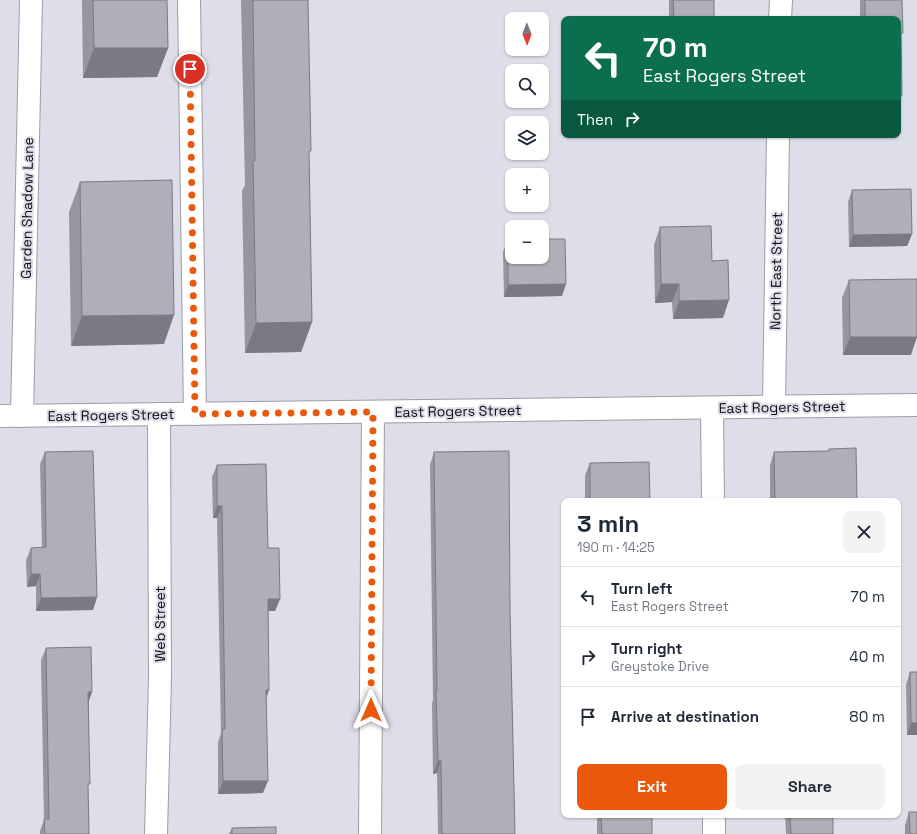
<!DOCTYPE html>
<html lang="en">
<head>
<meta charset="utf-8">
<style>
  body { margin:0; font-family:"Space Grotesk",sans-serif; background:#f2f2f3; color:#1f2937; height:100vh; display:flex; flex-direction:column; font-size:15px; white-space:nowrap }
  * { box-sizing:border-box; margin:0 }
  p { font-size:13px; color:#747a83 }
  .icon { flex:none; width:22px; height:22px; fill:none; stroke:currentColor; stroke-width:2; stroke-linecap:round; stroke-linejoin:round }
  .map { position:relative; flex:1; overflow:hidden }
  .drawer { position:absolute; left:561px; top:498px; width:340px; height:320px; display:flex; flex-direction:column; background:#fff; border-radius:8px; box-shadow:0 1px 3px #0004 }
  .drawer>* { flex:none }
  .banner { position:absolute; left:561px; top:16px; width:340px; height:122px; border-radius:8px; box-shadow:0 1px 3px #0004; background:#0b6e4f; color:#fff; overflow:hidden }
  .needle { width:26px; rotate:179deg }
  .controls { position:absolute; left:505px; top:12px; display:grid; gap:8px }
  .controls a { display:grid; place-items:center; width:44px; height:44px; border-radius:8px; background:#fff; box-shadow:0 1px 3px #0004; font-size:20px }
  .pin { position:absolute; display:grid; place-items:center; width:34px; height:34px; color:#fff; margin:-17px; border:2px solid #fff; border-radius:50%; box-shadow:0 1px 4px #0007 }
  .me { position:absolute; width:44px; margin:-22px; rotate:0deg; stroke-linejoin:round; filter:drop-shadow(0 0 3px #0008) }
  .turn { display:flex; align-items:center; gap:14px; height:84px; padding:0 16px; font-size:18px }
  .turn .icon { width:52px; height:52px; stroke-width:2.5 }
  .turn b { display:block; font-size:28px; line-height:34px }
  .then { display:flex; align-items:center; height:38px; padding:0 16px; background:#0003; gap:8px; font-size:15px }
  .round { display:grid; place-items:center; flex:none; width:42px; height:42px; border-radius:8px; background:#f2f2f3 }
  .overview { display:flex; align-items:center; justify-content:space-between; height:68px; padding:0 16px }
  h1 { font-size:24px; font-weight:700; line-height:30px }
  .action { display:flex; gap:8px; margin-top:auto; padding:8px 16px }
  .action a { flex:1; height:46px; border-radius:8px; background:#ea580c; color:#fff; font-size:16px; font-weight:700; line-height:46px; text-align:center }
  .action a+a { background:#f2f2f3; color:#1f2937 }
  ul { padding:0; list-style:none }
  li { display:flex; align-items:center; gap:12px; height:60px; padding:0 16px; border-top:1px solid #e0e1e3 }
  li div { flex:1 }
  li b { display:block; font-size:15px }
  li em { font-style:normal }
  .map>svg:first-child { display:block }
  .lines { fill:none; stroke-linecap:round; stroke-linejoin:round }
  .minor-casing { stroke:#9d9ca8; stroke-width:24 }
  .minor { stroke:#fff; stroke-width:22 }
  .wall { fill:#96969f }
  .shaded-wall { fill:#7a7a82 }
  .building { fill:#afaeb9; stroke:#7a7a82 }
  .route { stroke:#ea580c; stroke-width:7; stroke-dasharray:0 12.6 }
  .labels { text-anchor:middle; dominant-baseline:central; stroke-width:4; stroke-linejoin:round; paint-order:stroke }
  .street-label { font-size:14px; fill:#0d0c10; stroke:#deddea }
</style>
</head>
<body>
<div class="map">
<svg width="917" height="834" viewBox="0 0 917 834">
  <rect width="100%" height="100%" fill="#deddea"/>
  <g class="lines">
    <g class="minor-casing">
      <g id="minor">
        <polyline points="189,0 195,414"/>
        <polyline points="780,19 781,0"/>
        <polyline points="774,407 778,135"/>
        <polyline points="712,408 713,501"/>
        <polyline points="0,416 917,405"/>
        <polyline points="22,416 31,0"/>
        <polyline points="714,815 714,834"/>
        <polyline points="156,834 160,678 159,414"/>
        <polyline points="370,834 373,412"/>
      </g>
    </g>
    <use href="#minor" class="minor"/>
  </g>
  <g class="wall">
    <polygon points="82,0 167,0 168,48 157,77 83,78"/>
    <polygon points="241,0 308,0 309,156 312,322 301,352 245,353 242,191 245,185"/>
    <rect x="669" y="0" width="45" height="19"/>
    <polygon points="860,0 902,0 901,38 898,19 860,19"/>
    <polygon points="80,182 164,344 71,346 69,212"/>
    <polygon points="852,190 912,234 907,246 849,247 848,202"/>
    <polygon points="660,227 712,261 723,318 673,319 672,302 655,303 654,245"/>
    <polygon points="508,240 562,296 504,297 503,252"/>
    <polygon points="849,280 911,355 843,355 842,298"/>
    <polygon points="829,449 857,501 770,501 770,465 774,452 828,451"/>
    <polygon points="45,452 97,597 93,610 36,611 36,586 27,587 26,560 31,548 42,548 40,464"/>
    <polygon points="434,452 510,610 515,834 438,834 437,773 433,774 432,703 433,700 430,465"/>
    <polygon points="590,463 650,501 585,501 585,475"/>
    <polygon points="217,465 268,548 280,599 275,611 268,611 266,699 263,793 218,794 218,742 221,733 217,518 213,518 212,477"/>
    <polygon points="46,648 92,692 89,701 88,789 89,834 40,834 40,831 44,820 41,660"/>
    <polygon points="910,672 917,672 917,735 907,735 906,685"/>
    <polygon points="909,812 917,834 905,834 905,825"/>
    <rect x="597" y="815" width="55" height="19"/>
    <polygon points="785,815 833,815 833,834 786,834"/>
    <polygon points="232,828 276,834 229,834"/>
  </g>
  <g class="shaded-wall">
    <polygon points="94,48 168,48 157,77 83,78"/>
    <polygon points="898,95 902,95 898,106"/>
    <polygon points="912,234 907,246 849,247 853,235"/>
    <polygon points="566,284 562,296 504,297 508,285"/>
    <polygon points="661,284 679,284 672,302 655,303"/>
    <polygon points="729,300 723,318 673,319 679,301"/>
    <polygon points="174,315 164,344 71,346 82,316"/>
    <polygon points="312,322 301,352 245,353 256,323"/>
    <polygon points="850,337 917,337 911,355 843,355"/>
    <polygon points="217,506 222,506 217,518 213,518"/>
    <polygon points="31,574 40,574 36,586 27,587"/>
    <polygon points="97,597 93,610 36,611 41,598"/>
    <polygon points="268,599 280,599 275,611 263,611"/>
    <polygon points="266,690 269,690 265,703"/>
    <polygon points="88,692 92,692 87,705"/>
    <polygon points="911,723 917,723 917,735 907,735"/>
    <polygon points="438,761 441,761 437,773 433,774"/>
    <polygon points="223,781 268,781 263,793 218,794"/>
  </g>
  <g class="building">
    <polygon points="93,0 167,0 168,48 94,48"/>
    <polygon points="253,0 308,0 311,151 309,151 312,322 256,323 253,161 255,161"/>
    <polygon points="673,0 714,0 714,19 674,19"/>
    <polygon points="865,0 902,0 903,33 901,33 902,95 898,95 898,19 865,19"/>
    <polygon points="172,180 174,315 82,316 80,182"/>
    <polygon points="911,189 912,234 853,235 852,190"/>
    <polygon points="711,226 712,261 728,260 729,300 679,301 679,284 661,284 660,227"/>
    <polygon points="542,239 565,239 566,284 508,285 508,240 512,240 512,257 542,257"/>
    <polygon points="917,279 917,337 850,337 849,280"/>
    <polygon points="856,448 857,501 775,501 774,452 829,451 829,449"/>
    <polygon points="93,451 97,597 41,598 40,574 31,574 31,548 46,547 45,452"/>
    <polygon points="509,451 510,610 515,834 442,834 441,761 438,761 436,691 437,691 434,452"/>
    <polygon points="649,462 650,501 590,501 590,463"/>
    <polygon points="266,464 268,548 279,548 280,599 268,599 269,690 266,690 268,781 223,781 222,730 225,729 222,506 217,506 217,465"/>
    <polygon points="91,647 92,692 88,692 90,784 88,784 89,834 45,834 44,819 49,819 46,648"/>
    <polygon points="910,672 917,672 917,723 911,723"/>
    <polygon points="909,812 917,812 917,834 910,834"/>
    <polygon points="601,815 652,815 652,834 602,834"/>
    <polygon points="790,815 833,815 833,834 791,834"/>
    <polygon points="276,827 276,834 232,834 232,828"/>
  </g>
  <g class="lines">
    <polyline class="route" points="190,69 195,414 373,412 371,710"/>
  </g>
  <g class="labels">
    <g class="street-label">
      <text transform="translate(27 208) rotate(-89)">Garden Shadow Lane</text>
      <text transform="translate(776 271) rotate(-89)">North East Street</text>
      <text transform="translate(782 407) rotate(-1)">East Rogers Street</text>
      <text transform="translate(458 411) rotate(-1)">East Rogers Street</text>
      <text transform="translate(111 415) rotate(-1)">East Rogers Street</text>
      <text transform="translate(160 624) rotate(-90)">Web Street</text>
    </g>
  </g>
</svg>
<div class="controls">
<a><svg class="needle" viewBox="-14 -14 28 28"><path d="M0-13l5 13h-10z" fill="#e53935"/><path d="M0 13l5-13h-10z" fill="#747a83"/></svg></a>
<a><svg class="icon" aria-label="search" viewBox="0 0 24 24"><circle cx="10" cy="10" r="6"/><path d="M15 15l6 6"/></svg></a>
<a><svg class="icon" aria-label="layers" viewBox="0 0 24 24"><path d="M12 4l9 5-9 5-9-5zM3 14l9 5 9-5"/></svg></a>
<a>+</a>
<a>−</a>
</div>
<div class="pin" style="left:190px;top:69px;background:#d93025"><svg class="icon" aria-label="arrive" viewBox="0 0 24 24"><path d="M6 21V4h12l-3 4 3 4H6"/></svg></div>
<svg class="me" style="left:371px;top:710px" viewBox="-20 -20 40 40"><path d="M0-17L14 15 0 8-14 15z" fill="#ea580c" stroke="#fff" stroke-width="4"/></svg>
<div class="banner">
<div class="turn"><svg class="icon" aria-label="left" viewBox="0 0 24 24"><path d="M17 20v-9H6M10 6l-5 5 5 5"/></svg><div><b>70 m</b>East Rogers Street</div></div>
<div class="then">Then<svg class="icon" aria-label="right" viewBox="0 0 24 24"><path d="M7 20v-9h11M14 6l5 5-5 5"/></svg></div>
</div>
<section class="drawer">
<div class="overview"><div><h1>3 min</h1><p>190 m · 14:25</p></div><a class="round"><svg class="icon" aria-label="close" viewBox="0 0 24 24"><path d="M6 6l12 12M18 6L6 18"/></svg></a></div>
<ul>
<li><svg class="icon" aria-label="left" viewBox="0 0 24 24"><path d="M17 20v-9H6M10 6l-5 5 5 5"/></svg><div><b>Turn left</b><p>East Rogers Street</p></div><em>70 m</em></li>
<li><svg class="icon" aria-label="right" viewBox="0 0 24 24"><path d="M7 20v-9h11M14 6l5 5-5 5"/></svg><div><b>Turn right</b><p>Greystoke Drive</p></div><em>40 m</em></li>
<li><svg class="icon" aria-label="arrive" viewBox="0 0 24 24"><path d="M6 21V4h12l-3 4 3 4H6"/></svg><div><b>Arrive at destination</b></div><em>80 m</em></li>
</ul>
<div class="action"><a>Exit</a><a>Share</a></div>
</section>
</div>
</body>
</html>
